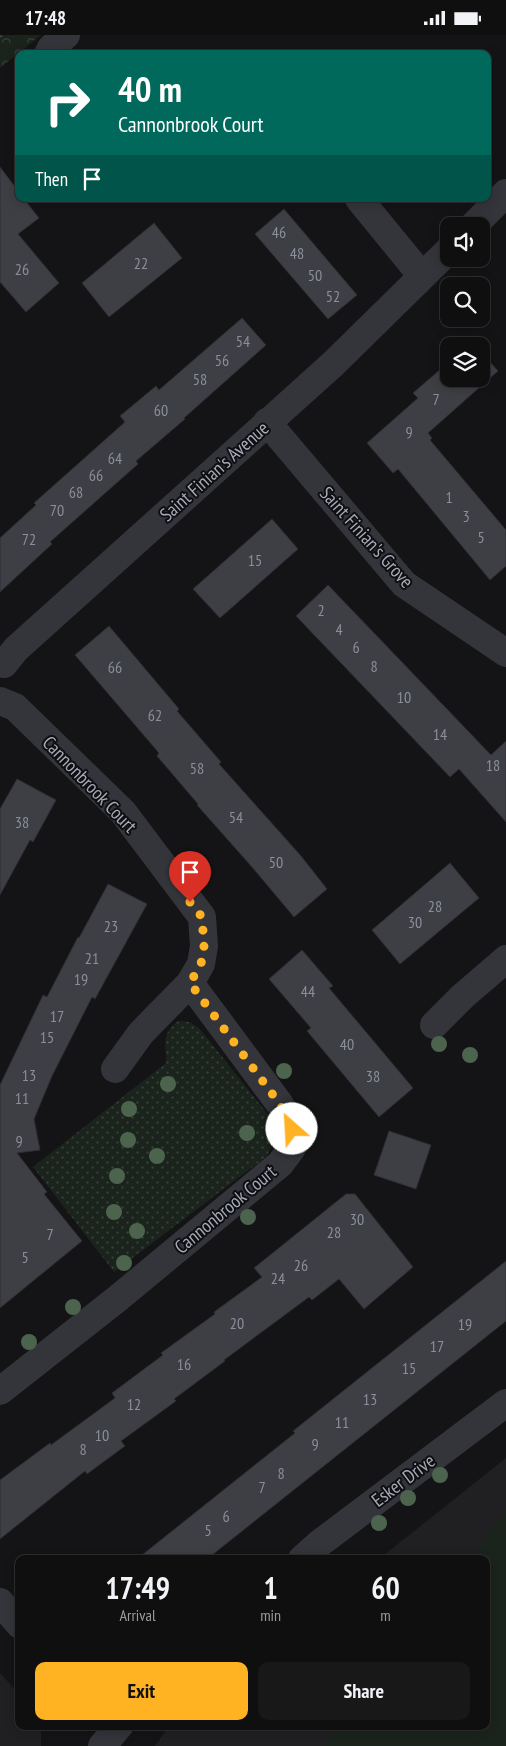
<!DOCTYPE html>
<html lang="en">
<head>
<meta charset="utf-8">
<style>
  body { margin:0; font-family:"PT Sans Narrow",sans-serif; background:#181819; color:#f1f3f6; height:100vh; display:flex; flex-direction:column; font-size:19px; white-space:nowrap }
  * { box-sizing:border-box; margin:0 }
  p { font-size:16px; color:#9b9c9f }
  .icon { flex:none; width:28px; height:28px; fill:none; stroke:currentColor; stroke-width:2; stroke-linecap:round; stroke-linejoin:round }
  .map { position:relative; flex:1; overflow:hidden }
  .details { position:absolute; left:15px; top:1520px; width:475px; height:175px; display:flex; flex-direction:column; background:#0f0f10; border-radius:10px; box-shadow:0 2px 12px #0003,0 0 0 1px #2f2f30 }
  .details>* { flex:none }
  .banner { position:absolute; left:15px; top:15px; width:476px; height:152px; border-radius:10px; box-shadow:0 2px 12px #0003,0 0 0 1px #2f2f30; background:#00695c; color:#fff; overflow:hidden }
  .buttons { position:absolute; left:440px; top:182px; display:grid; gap:10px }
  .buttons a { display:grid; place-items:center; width:50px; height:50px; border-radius:10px; background:#0f0f10; box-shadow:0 2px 12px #0003,0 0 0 1px #2f2f30; font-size:25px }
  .pin { position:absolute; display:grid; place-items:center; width:42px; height:42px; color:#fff; margin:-51px -21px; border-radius:50% 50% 50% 0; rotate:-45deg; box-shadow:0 0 5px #0007 }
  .pin .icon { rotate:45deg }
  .me { position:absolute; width:55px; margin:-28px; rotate:334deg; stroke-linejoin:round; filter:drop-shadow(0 0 4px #0008) }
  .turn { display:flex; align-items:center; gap:18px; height:105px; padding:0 20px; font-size:22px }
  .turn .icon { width:65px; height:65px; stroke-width:2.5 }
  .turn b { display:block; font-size:35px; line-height:42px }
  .then { display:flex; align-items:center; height:48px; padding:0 20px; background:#0003; gap:10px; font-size:19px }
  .eta { display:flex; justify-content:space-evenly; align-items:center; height:85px; text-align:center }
  .eta b { font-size:30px; font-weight:600; line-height:35px }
  .cta { display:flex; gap:10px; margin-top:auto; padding:10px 20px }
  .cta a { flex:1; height:58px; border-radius:10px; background:#ffb222; color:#111; font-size:20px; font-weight:600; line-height:58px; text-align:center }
  .cta a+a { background:#181819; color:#f1f3f6 }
  .status { display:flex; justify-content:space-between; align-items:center; height:35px; padding:0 25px; background:#0f0f10; direction:ltr }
  .status svg { height:14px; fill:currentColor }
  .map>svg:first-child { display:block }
  .built { fill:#202023 }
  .grass { fill:url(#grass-dots) }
  .forest { fill:url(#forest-crowns) }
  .pitch { fill:#1b241c }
  .building { fill:#3e3f44; stroke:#2d2d32 }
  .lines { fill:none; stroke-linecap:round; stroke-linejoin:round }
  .path { stroke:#3a3d42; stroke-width:3; stroke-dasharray:2.5 4; stroke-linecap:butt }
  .street { stroke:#34353b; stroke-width:28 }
  .tree { fill:#4c644e }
  .route { stroke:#ffb222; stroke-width:9; stroke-dasharray:0 16.2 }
  .labels { text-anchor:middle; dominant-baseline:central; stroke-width:4; stroke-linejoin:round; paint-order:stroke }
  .number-label { font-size:16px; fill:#8a8f9b }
  .street-label { font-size:19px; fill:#a4aab8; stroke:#0f0f11 }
</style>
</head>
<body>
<div class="status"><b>17:48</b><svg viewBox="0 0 49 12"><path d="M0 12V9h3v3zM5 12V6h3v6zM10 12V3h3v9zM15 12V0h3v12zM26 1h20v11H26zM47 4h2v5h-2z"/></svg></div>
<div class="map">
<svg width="506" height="1711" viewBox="0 0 506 1711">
  <defs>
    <pattern id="grass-dots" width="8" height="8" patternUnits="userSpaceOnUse" patternTransform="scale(1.25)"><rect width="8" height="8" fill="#1b241c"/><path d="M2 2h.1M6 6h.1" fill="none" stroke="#39413b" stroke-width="1.8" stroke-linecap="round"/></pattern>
    <pattern id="forest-crowns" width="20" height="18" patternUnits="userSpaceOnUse" patternTransform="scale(1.25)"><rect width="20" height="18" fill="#1b241c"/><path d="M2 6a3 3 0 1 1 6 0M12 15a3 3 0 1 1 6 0" fill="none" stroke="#39413b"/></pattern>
  </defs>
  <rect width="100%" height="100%" fill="#141416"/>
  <g class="built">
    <polygon points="506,1423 506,1711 155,1711 169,1691 486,1691 486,1524 379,1524"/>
    <polygon points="0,1638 19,1659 19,1691 41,1691 41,1711 0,1711"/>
  </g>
  <path class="grass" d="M178 986 190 987 200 994 269 1081C279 1097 275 1106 266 1122L114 1237 33 1132 166 1028C166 1009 161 999 178 986Z"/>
  <polygon class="forest" points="0,0 41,0 0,33"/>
  <polygon class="pitch" points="506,1476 506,1711 326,1711 341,1691 486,1691 486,1524 469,1524"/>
  <g class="building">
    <polygon points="0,132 19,157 19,164 24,164 39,183 18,199 59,248 26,277 0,247"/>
    <polygon points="284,174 357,260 328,284 255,199"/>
    <polygon points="154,188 182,223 109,282 82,248"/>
    <polygon points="242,283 266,310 184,383 185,384 136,426 138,429 50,507 52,509 0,557 0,503 36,470 34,468 125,387 120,381 156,351 159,355"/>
    <polygon points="481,317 498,336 428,398 432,403 430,405 506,495 506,531 490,545 398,434 393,438 367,408 418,363 413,358 449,327 449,344 481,344"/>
    <polygon points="272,484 298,514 220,583 193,554"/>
    <polygon points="328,550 491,720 506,706 506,787 459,734 450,742 296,581"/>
    <polygon points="109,591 179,674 177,676 221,727 219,729 301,821 327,854 294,882 252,832 197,770 198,769 157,721 159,718 75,620"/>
    <polygon points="17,744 56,765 33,807 30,805 0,860 0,774"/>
    <polygon points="450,828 479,863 400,929 372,895"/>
    <polygon points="108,849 147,869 95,964 92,962 52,1041 34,1084 40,1115 17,1118 47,1157 44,1159 82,1206 0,1273 0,1050 43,960 47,962 78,902 79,903"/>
    <polygon points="302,915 333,951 329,953 413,1053 379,1082 307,996 311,993 269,944"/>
    <polygon points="389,1096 431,1110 416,1154 374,1140"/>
    <polygon points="346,1159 355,1159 413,1232 364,1274 339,1244 312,1265 309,1262 224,1325 225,1326 174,1364 176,1366 121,1406 125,1411 87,1439 85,1436 0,1504 0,1445 50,1408 51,1410 115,1363 112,1358 163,1320 161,1318 215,1279 214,1277 262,1242 254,1233"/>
    <polygon points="506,1226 506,1286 207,1524 137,1524 295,1398 293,1396"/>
  </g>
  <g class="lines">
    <polyline class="path" points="0,2 2,0"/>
    <g class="street">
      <polyline points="48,19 51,13 66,0"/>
      <polyline points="359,164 422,241"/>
      <polyline points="473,191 506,158"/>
      <polyline points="267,387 404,549 506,618"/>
      <polyline points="4,629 16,614 333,329 449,215"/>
      <polyline points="0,666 15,672 123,777 202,882 204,911 201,929 190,948 279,1068 286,1080 292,1094 292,1113 280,1129 117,1264 0,1356"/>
      <polyline points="434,990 463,961 506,924"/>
      <polyline points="115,1034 141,998 190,948"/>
      <polyline points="302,1524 320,1508 506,1368"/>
      <polyline points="0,1567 19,1589"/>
      <polyline points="102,1711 119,1691"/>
    </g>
  </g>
  <g class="tree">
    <circle cx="439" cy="1009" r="8"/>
    <circle cx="470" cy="1020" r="8"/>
    <circle cx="284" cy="1036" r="8"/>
    <circle cx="168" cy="1049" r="8"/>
    <circle cx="129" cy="1074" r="8"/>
    <circle cx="247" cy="1098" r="8"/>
    <circle cx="128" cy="1105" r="8"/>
    <circle cx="157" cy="1121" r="8"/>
    <circle cx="117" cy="1141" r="8"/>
    <circle cx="114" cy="1177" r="8"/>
    <circle cx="248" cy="1182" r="8"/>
    <circle cx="137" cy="1196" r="8"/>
    <circle cx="124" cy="1228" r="8"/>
    <circle cx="73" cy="1272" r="8"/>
    <circle cx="29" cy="1307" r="8"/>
    <circle cx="440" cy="1440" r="8"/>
    <circle cx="408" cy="1463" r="8"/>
    <circle cx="379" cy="1488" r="8"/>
  </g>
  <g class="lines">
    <polyline class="route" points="190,867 202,882 204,911 201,929 190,948 279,1068 292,1094"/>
  </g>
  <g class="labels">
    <g class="number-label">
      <text x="279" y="197">46</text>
      <text x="297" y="218">48</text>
      <text x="141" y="228">22</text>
      <text x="22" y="234">26</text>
      <text x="315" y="240">50</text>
      <text x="333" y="261">52</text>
      <text x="243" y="306">54</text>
      <text x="222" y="325">56</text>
      <text x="200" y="344">58</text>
      <text x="436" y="364">7</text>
      <text x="161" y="375">60</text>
      <text x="409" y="397">9</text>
      <text x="115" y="423">64</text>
      <text x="96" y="440">66</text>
      <text x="76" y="457">68</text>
      <text x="449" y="462">1</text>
      <text x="57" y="475">70</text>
      <text x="466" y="481">3</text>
      <text x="481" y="502">5</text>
      <text x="29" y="504">72</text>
      <text x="255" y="525">15</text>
      <text x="321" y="575">2</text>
      <text x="339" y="594">4</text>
      <text x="356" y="612">6</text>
      <text x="374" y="631">8</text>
      <text x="115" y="632">66</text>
      <text x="404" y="662">10</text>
      <text x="155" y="680">62</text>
      <text x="440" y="699">14</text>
      <text x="493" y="730">18</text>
      <text x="197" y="733">58</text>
      <text x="236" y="782">54</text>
      <text x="22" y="787">38</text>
      <text x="276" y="827">50</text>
      <text x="435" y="871">28</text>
      <text x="415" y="887">30</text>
      <text x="111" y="891">23</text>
      <text x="92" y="923">21</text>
      <text x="81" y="944">19</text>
      <text x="308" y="956">44</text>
      <text x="57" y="981">17</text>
      <text x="47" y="1002">15</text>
      <text x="347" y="1009">40</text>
      <text x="29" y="1040">13</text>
      <text x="373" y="1041">38</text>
      <text x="22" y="1063">11</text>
      <text x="19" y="1106">9</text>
      <text x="357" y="1184">30</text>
      <text x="334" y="1197">28</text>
      <text x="50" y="1199">7</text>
      <text x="25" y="1222">5</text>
      <text x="301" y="1230">26</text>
      <text x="278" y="1243">24</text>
      <text x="237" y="1288">20</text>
      <text x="465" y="1289">19</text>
      <text x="437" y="1311">17</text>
      <text x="184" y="1329">16</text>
      <text x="409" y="1333">15</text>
      <text x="370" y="1364">13</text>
      <text x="134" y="1369">12</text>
      <text x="342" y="1387">11</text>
      <text x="102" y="1400">10</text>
      <text x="315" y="1409">9</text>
      <text x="83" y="1414">8</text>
      <text x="281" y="1438">8</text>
      <text x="262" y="1452">7</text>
      <text x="226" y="1481">6</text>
      <text x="208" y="1495">5</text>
    </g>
    <g class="street-label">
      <text transform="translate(214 436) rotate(-42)">Saint Finian's Avenue</text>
      <text transform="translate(367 502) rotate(48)">Saint Finian's Grove</text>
      <text transform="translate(90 749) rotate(46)">Cannonbrook Court</text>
      <text transform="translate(225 1174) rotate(-40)">Cannonbrook Court</text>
      <text transform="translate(403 1445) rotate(-37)">Esker Drive</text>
    </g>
  </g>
</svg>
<div class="buttons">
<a><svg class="icon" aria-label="sound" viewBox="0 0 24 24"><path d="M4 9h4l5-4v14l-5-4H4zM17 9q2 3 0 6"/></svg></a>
<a><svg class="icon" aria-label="search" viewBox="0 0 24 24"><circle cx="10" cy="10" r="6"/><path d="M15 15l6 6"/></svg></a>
<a><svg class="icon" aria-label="layers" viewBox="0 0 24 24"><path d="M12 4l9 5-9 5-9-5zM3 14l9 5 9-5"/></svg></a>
</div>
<div class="pin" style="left:190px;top:867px;background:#d93025"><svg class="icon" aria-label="arrive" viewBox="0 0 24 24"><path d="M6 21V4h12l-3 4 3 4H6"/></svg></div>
<svg class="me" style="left:292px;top:1094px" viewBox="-20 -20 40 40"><circle r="19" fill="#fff"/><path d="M0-13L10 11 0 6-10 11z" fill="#ffb222"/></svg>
<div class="banner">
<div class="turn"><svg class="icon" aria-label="right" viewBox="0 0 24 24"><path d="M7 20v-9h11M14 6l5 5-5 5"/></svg><div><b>40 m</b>Cannonbrook Court</div></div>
<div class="then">Then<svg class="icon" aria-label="arrive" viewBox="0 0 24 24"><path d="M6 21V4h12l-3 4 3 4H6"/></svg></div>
</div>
<section class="details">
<div class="eta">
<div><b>17:49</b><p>Arrival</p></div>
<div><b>1</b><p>min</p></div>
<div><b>60</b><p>m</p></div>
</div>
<div class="cta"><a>Exit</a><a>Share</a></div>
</section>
</div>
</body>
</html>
